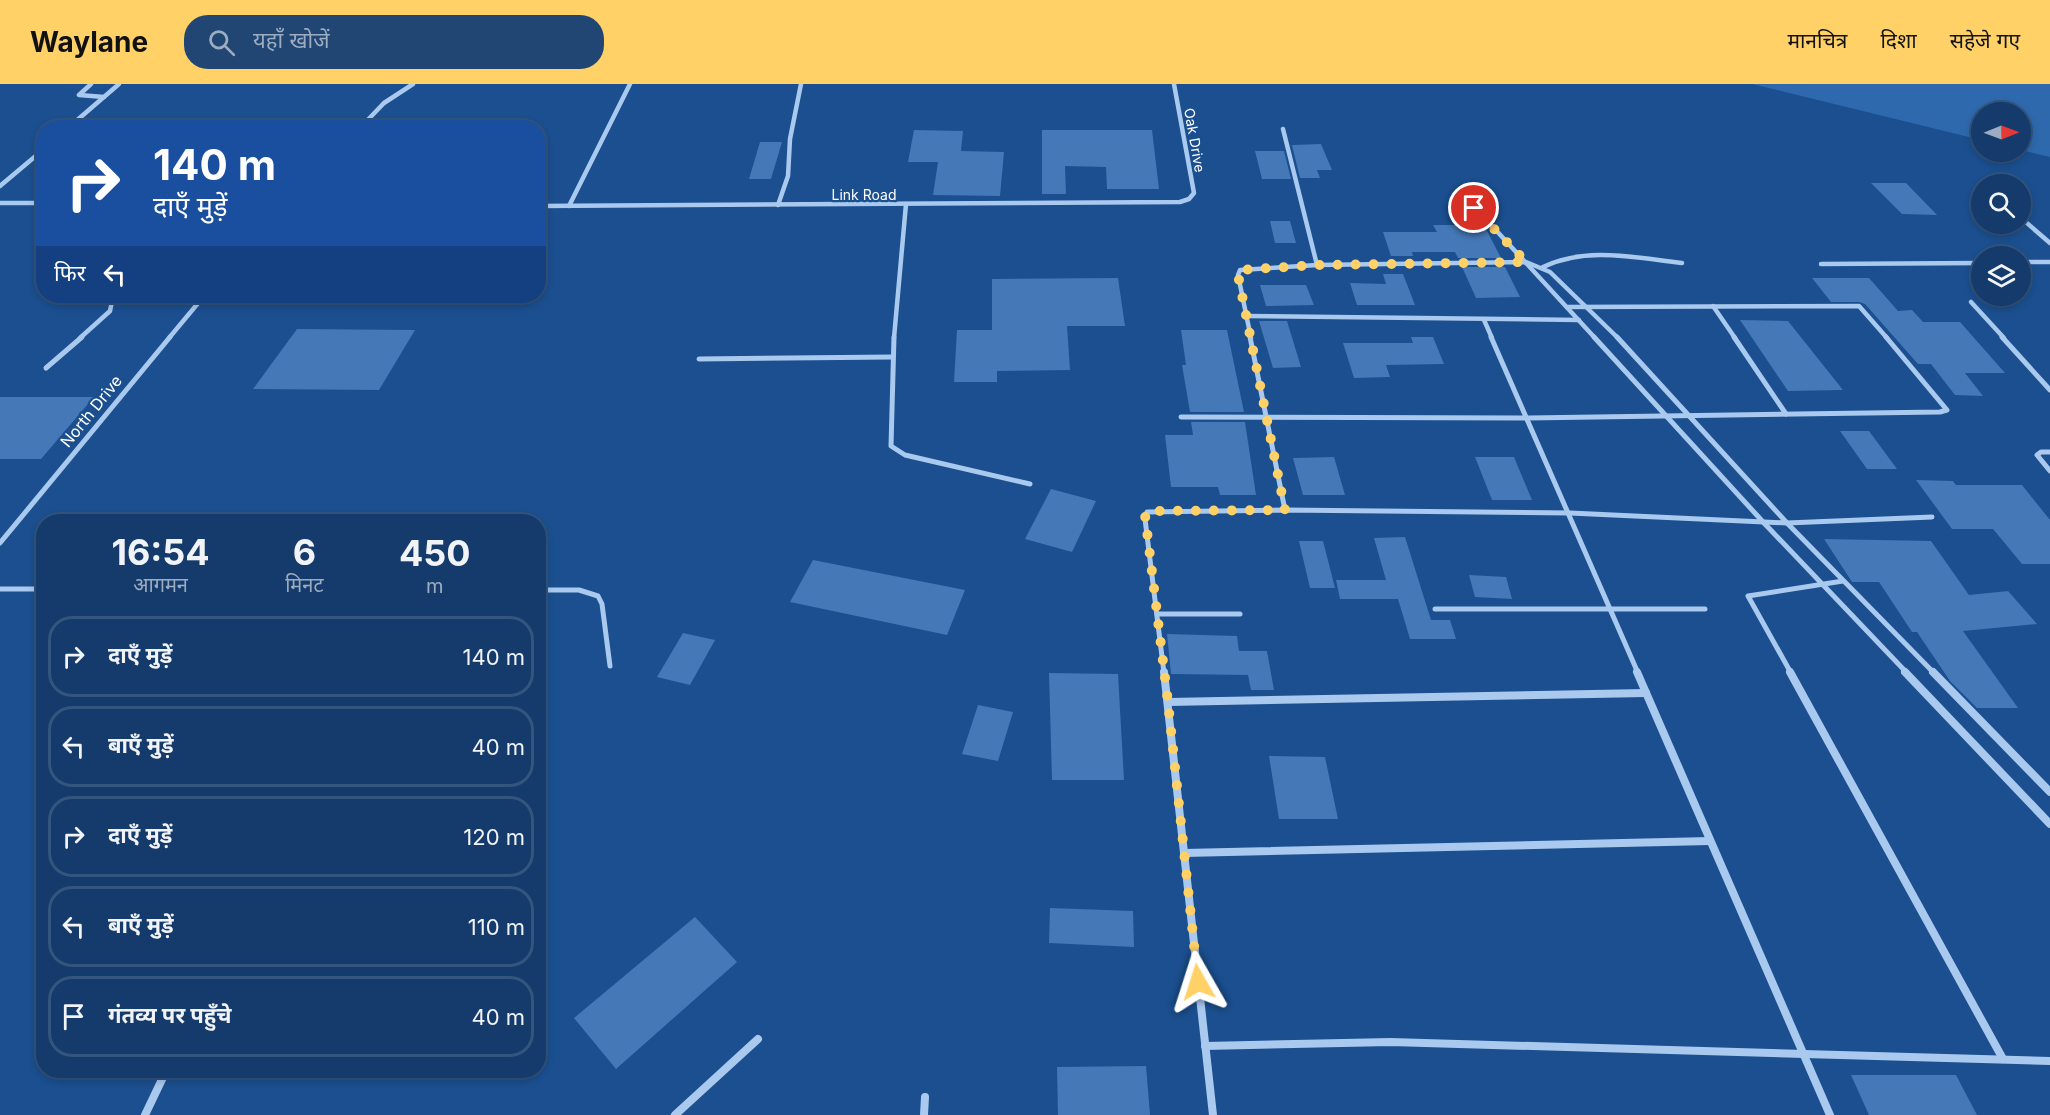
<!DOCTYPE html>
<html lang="hi">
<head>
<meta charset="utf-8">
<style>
  body { margin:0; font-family:Inter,"Noto Sans Devanagari",sans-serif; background:#214673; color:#f1f3f6; height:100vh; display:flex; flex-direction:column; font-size:22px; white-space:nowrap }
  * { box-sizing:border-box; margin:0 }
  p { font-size:20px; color:#9dadc1 }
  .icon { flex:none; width:33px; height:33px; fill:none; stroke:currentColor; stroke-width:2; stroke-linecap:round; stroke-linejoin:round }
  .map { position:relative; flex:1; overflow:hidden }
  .sheet { position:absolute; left:36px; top:430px; width:510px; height:564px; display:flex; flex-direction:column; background:#143b6b; border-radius:24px; box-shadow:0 3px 9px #0003,0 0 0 2px #33557e }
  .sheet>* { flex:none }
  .top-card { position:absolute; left:36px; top:36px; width:510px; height:183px; border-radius:24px; box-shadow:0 3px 9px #0003,0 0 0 2px #33557e; background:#1a4fa0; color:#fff; overflow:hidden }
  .needle { width:39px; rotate:89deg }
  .fabs { position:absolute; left:1971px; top:18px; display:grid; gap:12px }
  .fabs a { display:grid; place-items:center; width:60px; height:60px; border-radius:50%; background:#143b6b; box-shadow:0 3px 9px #0003,0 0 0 2px #33557e; font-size:30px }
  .pin { position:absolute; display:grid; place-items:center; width:51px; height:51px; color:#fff; margin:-26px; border:3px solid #fff; border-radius:50%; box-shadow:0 2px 6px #0007 }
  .me { position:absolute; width:66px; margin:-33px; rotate:354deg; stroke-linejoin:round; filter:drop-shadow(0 0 4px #0008) }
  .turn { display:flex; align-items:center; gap:21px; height:126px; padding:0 18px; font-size:27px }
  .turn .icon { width:78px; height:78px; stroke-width:2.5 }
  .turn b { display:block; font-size:42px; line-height:51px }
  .then { display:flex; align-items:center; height:57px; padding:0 18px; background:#0003; gap:12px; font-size:22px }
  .eta { display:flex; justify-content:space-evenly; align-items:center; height:102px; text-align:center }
  .eta b { font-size:36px; font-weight:700; line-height:42px }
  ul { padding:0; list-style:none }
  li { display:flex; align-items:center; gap:18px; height:81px; margin:0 12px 9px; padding:0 6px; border:3px solid #33557e; border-radius:24px }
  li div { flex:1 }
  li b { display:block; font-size:22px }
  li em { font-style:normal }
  header { display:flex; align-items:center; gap:36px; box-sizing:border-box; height:84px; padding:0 30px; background:#ffd166; color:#111 }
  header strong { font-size:28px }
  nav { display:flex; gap:33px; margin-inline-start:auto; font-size:21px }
  .search { width:420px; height:54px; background:#214673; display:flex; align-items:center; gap:15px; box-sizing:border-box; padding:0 21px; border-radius:24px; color:#9dadc1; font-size:22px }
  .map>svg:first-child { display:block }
  .green { fill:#2e69ad }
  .building { fill:#4478b7 }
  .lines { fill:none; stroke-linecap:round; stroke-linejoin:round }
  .minor-far2 { stroke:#a9c9ee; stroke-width:4.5 }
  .minor-far1 { stroke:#a9c9ee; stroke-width:5 }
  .minor { stroke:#a9c9ee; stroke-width:8 }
  .route { stroke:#ffd166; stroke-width:10; stroke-dasharray:0 18 }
  .labels { text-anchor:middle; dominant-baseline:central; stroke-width:4.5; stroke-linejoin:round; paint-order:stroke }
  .far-street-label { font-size:14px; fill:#fff; stroke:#1b4f8f }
  .street-label { font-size:16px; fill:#fff; stroke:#1b4f8f }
</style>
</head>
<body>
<header>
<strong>Waylane</strong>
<div class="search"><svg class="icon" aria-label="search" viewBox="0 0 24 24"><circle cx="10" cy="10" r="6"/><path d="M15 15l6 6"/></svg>यहाँ खोजें</div>
<nav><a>मानचित्र</a><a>दिशा</a><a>सहेजे गए</a></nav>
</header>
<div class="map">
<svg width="2050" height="1031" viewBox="0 0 2050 1031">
  <rect width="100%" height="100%" fill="#1b4f8f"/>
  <polygon class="green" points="1752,0 2050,0 2050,73 2021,66 2020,28 1982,28 1981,56"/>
  <g class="building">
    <polygon points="914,46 963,47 961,67 1004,68 1000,112 933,111 938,78 908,78"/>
    <polygon points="1042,46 1152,46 1159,105 1107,105 1106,83 1065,82 1066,110 1042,110"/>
    <polygon points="760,58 782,58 771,95 749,95"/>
    <polygon points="1321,60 1332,86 1317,86 1320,94 1300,94 1292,61"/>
    <polygon points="1255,67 1284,67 1291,95 1262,95"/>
    <polygon points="1871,99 1906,99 1937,131 1902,130"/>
    <polygon points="1270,137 1290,137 1296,159 1275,159"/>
    <polygon points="1433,141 1484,141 1501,174 1458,174 1455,168 1412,168 1413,172 1391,172 1383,148 1437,148"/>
    <polygon points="1462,183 1505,183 1520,213 1476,214"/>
    <polygon points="1383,190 1403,190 1415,221 1357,221 1350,199 1386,200"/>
    <polygon points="1118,194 1125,242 1067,242 1070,286 997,287 997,298 954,298 957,246 992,246 992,195"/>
    <polygon points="1812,194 1869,194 1898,227 1912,226 1923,238 1960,238 2005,289 1965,289 1983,312 1955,311 1931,280 1918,280 1865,220 1859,218 1831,218"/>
    <polygon points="1260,201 1306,201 1314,221 1266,222"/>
    <polygon points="1740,236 1788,237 1843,306 1788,307"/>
    <polygon points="1259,237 1287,237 1301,283 1273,284"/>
    <polygon points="297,245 415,246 379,306 253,305"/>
    <polygon points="1181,246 1227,246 1244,328 1190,328 1182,281 1186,281"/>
    <polygon points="1411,253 1433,253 1444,280 1386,281 1390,293 1354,294 1343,259 1413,259"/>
    <polygon points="0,313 94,313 41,375 0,375"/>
    <polygon points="1191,338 1245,338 1256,411 1220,411 1218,403 1171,403 1165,351 1193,351"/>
    <polygon points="1840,347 1869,347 1897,385 1867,385"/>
    <polygon points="1334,373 1345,411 1303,411 1293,374"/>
    <polygon points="1475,373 1514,373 1532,416 1492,416"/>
    <polygon points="1916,396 1953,397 1956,401 2022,401 2050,436 2050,480 2022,480 1993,445 1952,445"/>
    <polygon points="1051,405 1096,417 1072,468 1025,455"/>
    <polygon points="1405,453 1431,536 1450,536 1456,555 1410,555 1398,515 1340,515 1336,496 1386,496 1374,454"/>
    <polygon points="1824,455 1931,457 1969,511 2008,507 2037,540 1963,547 2018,624 1977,624 1950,597 1917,548 1912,548 1879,498 1852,498"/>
    <polygon points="1299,457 1323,457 1335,504 1310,504"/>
    <polygon points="813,476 965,506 947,551 790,518"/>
    <polygon points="1469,491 1506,493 1512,515 1475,513"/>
    <polygon points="683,549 715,556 690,601 657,593"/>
    <polygon points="1167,550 1237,552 1239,567 1267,567 1274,606 1251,606 1248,591 1171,590"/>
    <polygon points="1049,589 1118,590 1124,696 1052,696"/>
    <polygon points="978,621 1013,628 998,677 962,670"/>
    <polygon points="1269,672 1325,673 1338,735 1279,735"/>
    <polygon points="1050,824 1133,827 1134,863 1049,859"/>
    <polygon points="695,833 737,878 616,985 574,934"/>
    <polygon points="1146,982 1150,1031 1058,1031 1057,983"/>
    <polygon points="1851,991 1956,991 1977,1031 1869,1031"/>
  </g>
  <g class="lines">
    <g class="minor-far2">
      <polyline points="91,0 79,11 104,13"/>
      <polyline points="68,44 119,0"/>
      <polyline points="360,44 384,19 413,0"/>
      <polyline points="1283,45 1317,181"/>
      <polyline points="0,102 44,65"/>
      <polyline points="1459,106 1595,254"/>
      <polyline points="0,119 44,119"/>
      <polyline points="778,121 788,92 790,55 801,0"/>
      <polyline points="538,122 1180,118 1189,115 1194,109 1174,0"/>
      <polyline points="569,122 630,0"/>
      <polyline points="2020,133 2050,159"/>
      <polyline points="2020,178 2050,178"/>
      <polyline points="1821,180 1982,179"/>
      <path d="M1543 183C1587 162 1636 174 1682 179"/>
      <polyline points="1971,218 2004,254"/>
      <polyline points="1713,222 1735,254"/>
      <polyline points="1567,223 1859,222 1887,254"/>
      <polyline points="1246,232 1579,236"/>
      <polyline points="1484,236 1492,254"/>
      <polyline points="80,254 110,227 113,212"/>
      <polyline points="169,254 204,212"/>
      <polyline points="894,254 906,120"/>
      <polyline points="1251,254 1238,191 1240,186 1317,181 1526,178 1550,188 1618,254"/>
    </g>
    <g class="minor-far1">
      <polyline points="894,253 891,362 905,371 1030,400"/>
      <polyline points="1250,253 1285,426"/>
      <polyline points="1491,253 1638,589"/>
      <polyline points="1594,253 1764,439 1907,589"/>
      <polyline points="1617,253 1787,439 1934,589"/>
      <polyline points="1734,253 1786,330"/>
      <polyline points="2002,253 2050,306"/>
      <polyline points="699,275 892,273"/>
      <polyline points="46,284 82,253"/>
      <polyline points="1181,333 1528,334 1940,328 1947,326 1886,253"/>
      <polyline points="2050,368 2041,368 2037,371 2050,387"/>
      <polyline points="0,459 170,253"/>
      <polyline points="0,505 44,505"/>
      <polyline points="538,506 579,506 598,512 602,520 610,582"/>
      <polyline points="1435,525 1705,525"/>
      <polyline points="1157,530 1240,530"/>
      <polyline points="1164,589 1145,435 1147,428 1285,426 1570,429 1787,439 1932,433"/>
      <polyline points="1791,589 1748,512 1843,497"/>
    </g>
    <g class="minor">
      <polyline points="1164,588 1213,1031"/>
      <polyline points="1637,588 1830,1031"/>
      <polyline points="1790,588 2003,975"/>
      <polyline points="1905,588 2050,740"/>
      <polyline points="1933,588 2050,708"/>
      <polyline points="1168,618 1646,609"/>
      <polyline points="1184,769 1710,757"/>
      <polyline points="1205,962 1391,958 2050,977"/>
      <polyline points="145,1031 166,987"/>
      <polyline points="675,1031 758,955"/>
      <polyline points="924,1031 925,1013"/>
    </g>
  </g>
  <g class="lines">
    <polyline class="route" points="1198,898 1168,618 1145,431 1151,427 1285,426 1238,191 1240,186 1317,181 1526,178 1474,124"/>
  </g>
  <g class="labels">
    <g class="far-street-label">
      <text transform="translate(1195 56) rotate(80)">Oak Drive</text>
      <text x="864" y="110">Link Road</text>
    </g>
    <g class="street-label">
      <text transform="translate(91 327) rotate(-51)">North Drive</text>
    </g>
  </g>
</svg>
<div class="fabs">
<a><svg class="needle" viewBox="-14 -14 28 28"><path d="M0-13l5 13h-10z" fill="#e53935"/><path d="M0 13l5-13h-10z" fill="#9dadc1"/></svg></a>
<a><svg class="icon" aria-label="search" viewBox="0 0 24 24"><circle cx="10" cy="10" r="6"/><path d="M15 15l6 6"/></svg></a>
<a><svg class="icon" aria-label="layers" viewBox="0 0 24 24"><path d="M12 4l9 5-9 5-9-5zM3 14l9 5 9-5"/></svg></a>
</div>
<div class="pin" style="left:1474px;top:124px;background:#d93025"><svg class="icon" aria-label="arrive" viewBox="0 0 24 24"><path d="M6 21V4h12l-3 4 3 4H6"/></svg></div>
<svg class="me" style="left:1198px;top:898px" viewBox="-20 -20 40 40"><path d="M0-17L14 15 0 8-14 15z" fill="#ffd166" stroke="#fff" stroke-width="4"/></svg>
<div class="top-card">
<div class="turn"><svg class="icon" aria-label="right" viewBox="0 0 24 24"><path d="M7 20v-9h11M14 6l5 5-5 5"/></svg><div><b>140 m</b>दाएँ मुड़ें</div></div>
<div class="then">फिर<svg class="icon" aria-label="left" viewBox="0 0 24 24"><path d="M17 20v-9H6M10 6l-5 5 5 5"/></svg></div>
</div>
<section class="sheet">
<div class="eta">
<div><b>16:54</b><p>आगमन</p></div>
<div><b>6</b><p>मिनट</p></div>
<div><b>450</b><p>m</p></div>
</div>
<ul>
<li><svg class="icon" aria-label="right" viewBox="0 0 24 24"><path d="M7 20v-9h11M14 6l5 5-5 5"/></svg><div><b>दाएँ मुड़ें</b></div><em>140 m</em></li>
<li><svg class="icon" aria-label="left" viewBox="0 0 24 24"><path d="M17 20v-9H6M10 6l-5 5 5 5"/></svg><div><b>बाएँ मुड़ें</b></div><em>40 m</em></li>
<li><svg class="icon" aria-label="right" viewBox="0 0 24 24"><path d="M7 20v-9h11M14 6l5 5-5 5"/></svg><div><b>दाएँ मुड़ें</b></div><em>120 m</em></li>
<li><svg class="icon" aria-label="left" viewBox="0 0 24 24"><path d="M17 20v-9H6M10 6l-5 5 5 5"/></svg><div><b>बाएँ मुड़ें</b></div><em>110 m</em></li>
<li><svg class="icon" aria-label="arrive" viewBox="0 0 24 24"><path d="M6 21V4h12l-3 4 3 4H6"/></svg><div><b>गंतव्य पर पहुँचे</b></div><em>40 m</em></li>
</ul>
</section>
</div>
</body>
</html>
